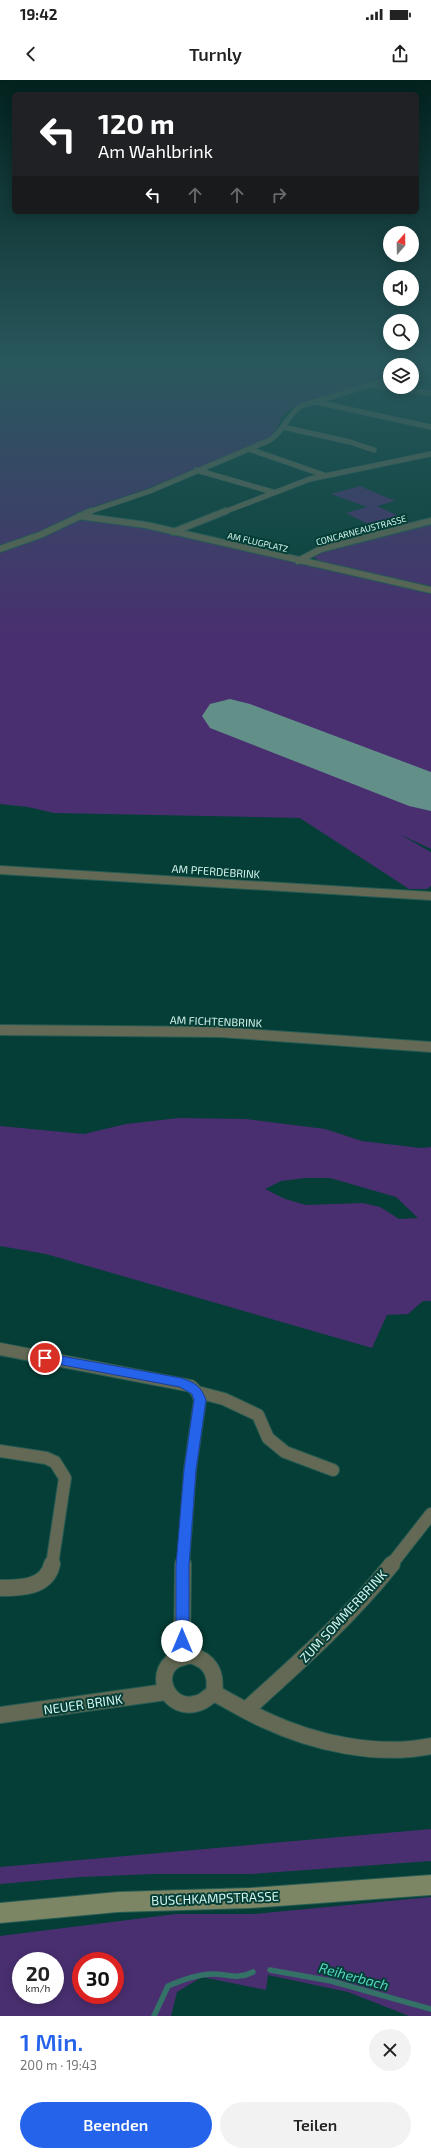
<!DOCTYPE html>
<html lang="de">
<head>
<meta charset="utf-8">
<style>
  body { margin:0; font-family:"Exo 2",sans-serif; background:#f2f2f2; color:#222; height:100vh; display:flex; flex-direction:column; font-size:15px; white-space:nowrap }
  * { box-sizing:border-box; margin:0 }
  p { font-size:13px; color:#767676 }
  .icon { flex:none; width:22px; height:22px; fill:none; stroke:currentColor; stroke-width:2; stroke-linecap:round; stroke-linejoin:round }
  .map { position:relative; height:1936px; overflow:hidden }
  .panel { display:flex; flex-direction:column; background:#fff; flex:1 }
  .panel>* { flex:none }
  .top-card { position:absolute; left:12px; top:12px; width:407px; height:122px; border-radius:6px; box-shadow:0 2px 10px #0003; background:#202124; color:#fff; overflow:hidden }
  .needle { width:26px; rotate:20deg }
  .tools { position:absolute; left:383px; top:146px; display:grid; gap:8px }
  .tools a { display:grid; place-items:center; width:36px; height:36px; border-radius:50%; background:#fff; box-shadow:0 2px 10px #0003; font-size:20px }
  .speed { position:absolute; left:12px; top:1872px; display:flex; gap:8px; font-size:20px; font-weight:700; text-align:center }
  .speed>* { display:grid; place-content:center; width:52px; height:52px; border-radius:50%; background:#fff; box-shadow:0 2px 10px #0003; line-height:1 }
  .speed small { font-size:10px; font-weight:400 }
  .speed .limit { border:6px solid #d22; background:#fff; color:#111 }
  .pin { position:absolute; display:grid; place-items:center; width:34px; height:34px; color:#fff; margin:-17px; border:2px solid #fff; border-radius:50%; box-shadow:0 1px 4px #0007 }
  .me { position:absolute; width:44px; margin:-22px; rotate:0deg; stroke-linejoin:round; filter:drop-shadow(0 0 3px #0008) }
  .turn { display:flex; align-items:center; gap:14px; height:84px; padding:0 20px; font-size:18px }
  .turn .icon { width:52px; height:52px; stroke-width:2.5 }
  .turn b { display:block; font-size:28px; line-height:34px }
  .lanes { display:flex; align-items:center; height:38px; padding:0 20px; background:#0003; justify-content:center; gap:20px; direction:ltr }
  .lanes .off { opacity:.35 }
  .round { display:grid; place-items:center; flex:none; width:42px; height:42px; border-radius:21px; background:#f2f2f2 }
  .overview { display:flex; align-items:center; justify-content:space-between; height:68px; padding:0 20px }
  h1 { font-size:24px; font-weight:600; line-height:30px; color:#2563eb }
  .action { display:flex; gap:8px; margin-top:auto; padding:8px 20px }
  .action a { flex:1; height:46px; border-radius:24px; background:#2563eb; color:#fff; font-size:16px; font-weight:600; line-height:46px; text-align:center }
  .action a+a { background:#f2f2f2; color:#222 }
  .status { display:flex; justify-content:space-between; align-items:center; height:28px; padding:0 20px; background:#fff; direction:ltr }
  .status svg { height:11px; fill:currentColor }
  header { display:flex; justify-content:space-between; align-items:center; height:52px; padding:0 20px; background:#fff; font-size:18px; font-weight:600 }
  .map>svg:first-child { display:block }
  .green { fill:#492f70; fill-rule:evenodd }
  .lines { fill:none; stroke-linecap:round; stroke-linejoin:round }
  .stream { stroke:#347267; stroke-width:5.5 }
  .runway { fill:#629088; fill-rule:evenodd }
  .street-far5-casing { stroke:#255b53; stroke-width:6 }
  .street-far4-casing { stroke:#255b53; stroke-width:8 }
  .street-far3-casing { stroke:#255b53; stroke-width:10 }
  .street-far2-casing { stroke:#255b53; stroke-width:12 }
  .street-far1-casing { stroke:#255b53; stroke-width:14 }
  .street-casing { stroke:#255b53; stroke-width:18 }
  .secondary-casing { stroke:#255b53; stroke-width:2 }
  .street-far5 { stroke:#636954; stroke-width:5 }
  .street-far4 { stroke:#636954; stroke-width:6 }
  .street-far3 { stroke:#636954; stroke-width:8 }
  .street-far2 { stroke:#636954; stroke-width:10 }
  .street-far1 { stroke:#636954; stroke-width:12 }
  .street { stroke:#636954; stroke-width:16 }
  .secondary { fill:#7c8564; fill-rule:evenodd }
  .route { fill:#2563eb; stroke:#184099 }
  .labels { text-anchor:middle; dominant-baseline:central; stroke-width:4; stroke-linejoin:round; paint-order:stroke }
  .far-street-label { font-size:9px; fill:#d5f6ee; stroke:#043e36 }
  .street-label { font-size:11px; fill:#d5f6ee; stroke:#043e36 }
  .near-street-label { font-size:13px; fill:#d5f6ee; stroke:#043e36 }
  .near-water-label { font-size:14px; font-style:italic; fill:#55d7c0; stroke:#043e36 }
</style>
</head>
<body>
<div class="status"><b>19:42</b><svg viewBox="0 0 49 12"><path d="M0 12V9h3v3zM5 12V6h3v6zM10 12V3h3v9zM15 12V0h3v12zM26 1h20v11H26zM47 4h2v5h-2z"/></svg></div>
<header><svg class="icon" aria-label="back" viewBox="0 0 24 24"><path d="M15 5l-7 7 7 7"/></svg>Turnly<svg class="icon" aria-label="share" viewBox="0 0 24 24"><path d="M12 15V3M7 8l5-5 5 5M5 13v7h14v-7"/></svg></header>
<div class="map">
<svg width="431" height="1936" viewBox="0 0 431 1936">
  <rect width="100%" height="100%" fill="#043e36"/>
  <g class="green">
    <polygon points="0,288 390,288 390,298 291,328 282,336 275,353 262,362 146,409 96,426 34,454 0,466"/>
    <polygon points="360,406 395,421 377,426 413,443 382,451 346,433 367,427 331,414"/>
    <polygon points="86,440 143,447 431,513 431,769 399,754 431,772 431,806 427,809 409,809 300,738 54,733 28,727 0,724 0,472 36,459 75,441"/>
    <polygon points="431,443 431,506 319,482 314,477 325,471"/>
    <path d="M179 1038 246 1039 325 1049 362 1061 421 1068 431 1067V1221H423L408 1234 387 1235 372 1268 46 1174 0 1166V1046L84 1054 126 1044ZM305 1098H330L396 1117 418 1138 399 1139 380 1127 363 1123 306 1125 285 1119 265 1109 281 1101Z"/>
    <polygon points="431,1749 431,1781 252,1794 154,1794 81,1797 0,1804 0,1787"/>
    <path d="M431 1817V1936H409L348 1912 268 1895 266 1910 202 1897 177 1912 171 1936H0V1856L176 1834H253ZM21 1881H55V1915H21ZM81 1881H115V1915H81Z"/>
  </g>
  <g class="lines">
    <g class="stream">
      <polyline points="270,1890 331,1901 431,1929"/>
      <path d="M154 1936 168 1906C182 1900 198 1894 213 1894 229 1894 238 1900 253 1892"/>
    </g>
    <polygon class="runway" points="230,619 250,624 431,692 431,731 409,726 210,648 202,636 210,624"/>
    <g class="street-far5-casing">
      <g id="street-far5">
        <polyline points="412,291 418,288"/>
        <polyline points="376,306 431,313"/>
        <polyline points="316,322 431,347"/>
        <polyline points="283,347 350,362 374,370"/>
        <polyline points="249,369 324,395"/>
        <polyline points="196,390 273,412"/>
        <path d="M88 432 150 411 270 360C284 351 287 335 301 326L390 299"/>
        <polyline points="224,432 310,399 431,374"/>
      </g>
    </g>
    <g class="street-far4-casing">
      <g id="street-far4">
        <polyline points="79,436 146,445 431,510"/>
        <polyline points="173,452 226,431"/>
        <polyline points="0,469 40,455 91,431"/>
        <polyline points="298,481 321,469 431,441"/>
      </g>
    </g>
    <g class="street-far3-casing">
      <polyline id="street-far3" points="0,790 431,816"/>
    </g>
    <g class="street-far2-casing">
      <polyline id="street-far2" points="0,950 220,952 431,967"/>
    </g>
    <g class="street-far1-casing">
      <g id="street-far1">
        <polyline points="0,1269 191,1306 197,1312 224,1319 258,1335 268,1358 285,1372 333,1390"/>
        <polyline points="0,1371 46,1378 55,1382 65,1398 52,1485"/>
        <polyline points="183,1485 190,1390 200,1320 197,1312"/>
        <polyline points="391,1485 431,1434"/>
      </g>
    </g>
    <g class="street-casing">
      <g id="street">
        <path d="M0 1508C20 1508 47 1508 52 1484"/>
        <path d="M190 1575C210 1580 217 1593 214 1613 209 1616 204 1622 198 1623 170 1633 151 1595 175 1580 179 1578 185 1577 190 1575Z"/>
        <polyline points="182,1576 183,1484"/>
        <path d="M214 1613C231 1622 247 1632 265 1640 314 1663 377 1677 431 1666"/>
        <path d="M246 1630C297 1584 349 1538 392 1484"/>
        <polyline points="0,1635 166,1612"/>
      </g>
    </g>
    <g class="secondary-casing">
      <polygon id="secondary" points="431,1795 431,1815 250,1828 118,1832 0,1843 0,1823 118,1812 250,1808"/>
    </g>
    <use href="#street-far5" class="street-far5"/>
    <use href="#street-far4" class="street-far4"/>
    <use href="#street-far3" class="street-far3"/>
    <use href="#street-far2" class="street-far2"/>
    <use href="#street-far1" class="street-far1"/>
    <use href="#street" class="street"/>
    <use href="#secondary" class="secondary"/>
  </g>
  <linearGradient id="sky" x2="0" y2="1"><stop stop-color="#02221e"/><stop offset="0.51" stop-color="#29585d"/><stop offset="1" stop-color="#29585d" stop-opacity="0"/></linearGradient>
  <rect width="431" height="560" fill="url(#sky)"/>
  <path class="route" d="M45 1273 181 1298C194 1302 201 1306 206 1320L196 1390 189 1485V1561L187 1566 182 1567 178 1566 176 1561V1485L184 1390 194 1320 192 1314 180 1307 41 1281 40 1278 41 1274Z"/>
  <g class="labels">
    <g class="far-street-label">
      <text transform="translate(361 450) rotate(-15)">CONCARNEAUSTRASSE</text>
      <text transform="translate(258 462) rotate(13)">AM FLUGPLATZ</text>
    </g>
    <g class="street-label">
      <text transform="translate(216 791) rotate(4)">AM PFERDEBRINK</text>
      <text transform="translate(216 941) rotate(2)">AM FICHTENBRINK</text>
    </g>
    <g class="near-street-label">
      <text transform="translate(343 1536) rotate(-47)">ZUM SOMMERBRINK</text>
      <text transform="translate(83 1624) rotate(-8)">NEUER BRINK</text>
      <text transform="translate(215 1818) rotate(-2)">BUSCHKAMPSTRASSE</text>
    </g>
    <g class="near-water-label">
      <text transform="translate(354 1896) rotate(15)">Reiherbach</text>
    </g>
  </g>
</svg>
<div class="tools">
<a><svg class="needle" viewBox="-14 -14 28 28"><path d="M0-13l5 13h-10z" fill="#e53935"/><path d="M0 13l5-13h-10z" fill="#767676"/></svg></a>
<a><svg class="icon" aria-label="sound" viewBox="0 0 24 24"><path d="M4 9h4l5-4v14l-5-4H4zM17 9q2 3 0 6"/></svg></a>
<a><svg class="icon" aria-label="search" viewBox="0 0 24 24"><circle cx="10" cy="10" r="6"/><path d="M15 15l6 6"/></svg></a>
<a><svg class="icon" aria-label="layers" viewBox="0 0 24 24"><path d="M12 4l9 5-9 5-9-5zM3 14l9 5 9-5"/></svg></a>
</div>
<div class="speed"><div>20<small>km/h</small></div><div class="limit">30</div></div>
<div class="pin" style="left:45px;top:1278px;background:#d93025"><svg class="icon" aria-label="arrive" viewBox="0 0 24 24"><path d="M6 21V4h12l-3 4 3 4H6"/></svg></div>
<svg class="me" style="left:182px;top:1561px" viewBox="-20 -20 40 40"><circle r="19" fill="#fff"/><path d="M0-13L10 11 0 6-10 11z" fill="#2563eb"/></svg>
<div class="top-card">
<div class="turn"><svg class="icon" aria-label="left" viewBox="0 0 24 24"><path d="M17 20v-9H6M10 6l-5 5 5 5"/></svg><div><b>120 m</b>Am Wahlbrink</div></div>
<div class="lanes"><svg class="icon" aria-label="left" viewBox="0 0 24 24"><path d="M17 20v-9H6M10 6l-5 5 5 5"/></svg><svg class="icon off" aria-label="ahead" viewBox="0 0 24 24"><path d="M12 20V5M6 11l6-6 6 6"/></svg><svg class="icon off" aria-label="ahead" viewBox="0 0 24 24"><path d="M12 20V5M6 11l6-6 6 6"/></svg><svg class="icon off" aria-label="right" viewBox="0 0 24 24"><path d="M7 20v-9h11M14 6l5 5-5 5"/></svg></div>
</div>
</div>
<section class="panel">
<div class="overview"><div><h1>1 Min.</h1><p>200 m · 19:43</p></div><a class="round"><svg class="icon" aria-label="close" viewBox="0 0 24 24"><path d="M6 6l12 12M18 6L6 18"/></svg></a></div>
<div class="action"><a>Beenden</a><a>Teilen</a></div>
</section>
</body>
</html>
